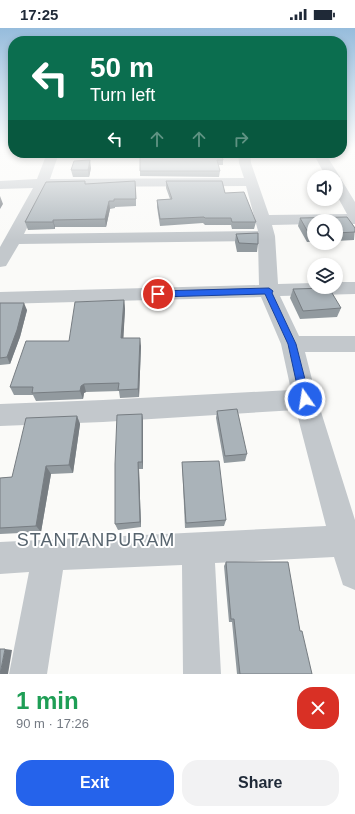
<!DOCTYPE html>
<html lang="en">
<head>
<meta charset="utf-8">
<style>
  body { margin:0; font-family:Helvetica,sans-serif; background:#f2f2f3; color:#1f2937; height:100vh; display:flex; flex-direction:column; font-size:15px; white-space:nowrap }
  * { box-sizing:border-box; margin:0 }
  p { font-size:13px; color:#747a83 }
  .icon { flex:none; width:22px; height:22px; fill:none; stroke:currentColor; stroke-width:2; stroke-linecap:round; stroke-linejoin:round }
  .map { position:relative; height:646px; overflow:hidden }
  .drawer { display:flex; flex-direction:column; background:#fff; flex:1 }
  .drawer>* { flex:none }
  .hud { position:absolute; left:8px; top:8px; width:339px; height:122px; border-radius:16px; box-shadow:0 2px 6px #0003; background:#0b6e4f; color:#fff; overflow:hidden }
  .tools { position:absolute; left:307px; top:142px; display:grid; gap:8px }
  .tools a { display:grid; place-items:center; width:36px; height:36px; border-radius:50%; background:#fff; box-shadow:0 2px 6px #0003; font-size:20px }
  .pin { position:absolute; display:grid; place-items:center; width:34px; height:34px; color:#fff; margin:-17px; border:2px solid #fff; border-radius:50%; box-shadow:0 1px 4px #0007 }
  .me { position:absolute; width:44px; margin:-22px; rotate:347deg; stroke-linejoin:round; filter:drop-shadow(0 0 3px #0008) }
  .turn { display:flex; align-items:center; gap:14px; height:84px; padding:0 16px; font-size:18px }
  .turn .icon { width:52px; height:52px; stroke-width:2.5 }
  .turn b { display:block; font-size:28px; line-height:34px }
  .lanes { display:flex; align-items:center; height:38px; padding:0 16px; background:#0003; justify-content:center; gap:20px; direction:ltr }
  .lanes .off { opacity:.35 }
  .round { display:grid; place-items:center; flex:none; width:42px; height:42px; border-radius:16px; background:#f2f2f3 }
  .headline { display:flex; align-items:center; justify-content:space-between; height:68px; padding:0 16px }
  h1 { font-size:24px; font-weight:600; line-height:30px; color:#1e9e55 }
  .button { display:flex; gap:8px; margin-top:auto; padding:8px 16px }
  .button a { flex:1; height:46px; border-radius:16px; background:#2563eb; color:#fff; font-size:16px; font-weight:600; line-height:46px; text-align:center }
  .button a+a { background:#f2f2f3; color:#1f2937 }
  .status { display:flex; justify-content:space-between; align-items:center; height:28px; padding:0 20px; background:#fff; direction:ltr }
  .status svg { height:11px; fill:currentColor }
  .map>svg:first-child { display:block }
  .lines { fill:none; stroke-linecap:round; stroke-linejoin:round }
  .minor { fill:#c3c8cc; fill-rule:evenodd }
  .wall { fill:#929a9f }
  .shaded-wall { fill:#777d82 }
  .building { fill:#aab3b9; stroke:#777d82 }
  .route { fill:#2563eb; stroke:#184099 }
  .labels { text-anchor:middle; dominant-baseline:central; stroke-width:4; stroke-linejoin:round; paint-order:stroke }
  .near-neighbourhood-label { font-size:18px; letter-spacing:1px; fill:#57646e; stroke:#fff }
</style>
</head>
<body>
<div class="status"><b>17:25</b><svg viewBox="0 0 49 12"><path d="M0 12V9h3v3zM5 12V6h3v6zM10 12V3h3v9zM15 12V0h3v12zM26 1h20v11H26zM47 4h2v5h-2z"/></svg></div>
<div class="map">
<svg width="355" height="646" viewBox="0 0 355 646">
  <rect width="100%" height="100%" fill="#fafaf8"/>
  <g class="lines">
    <path class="minor" d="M47 125H59L50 151 244 150 239 135 238 125H250L251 135 269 187 347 186 336 166V149H326L313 125H325L340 149 339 151H341L355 174V196H336V193H314V196L272 197 275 208 278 256 314 255V259H336V254H355V266L280 268 299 308H355V324H305L317 371 355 492V562L343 557 334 529 215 535 221 646H183L182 537 63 542 47 646H9L29 544 0 546V514L326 498 296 382 103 394 0 398V376L103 372 291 362 281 316 261 269 0 276V264L259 257 258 213 19 216 6 238 0 239V219L33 160 0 161V153L37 151ZM246 158 258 203 24 206 47 159Z"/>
  </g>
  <g class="wall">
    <polygon points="140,125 223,132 223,137 218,137 220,143 219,149 140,148"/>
    <polygon points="91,140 89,149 73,149 71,142"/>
    <polygon points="166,153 225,165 256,194 254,201 232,201 231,197 205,197 203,195 160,198 157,179 157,172 170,171 166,160"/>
    <polygon points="86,156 136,160 136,178 115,179 115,180 110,181 106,199 55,199 55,201 28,202 25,194"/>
    <polygon points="347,189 355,200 354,212 336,213 336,193 314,193 314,214 307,214 298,198 300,190"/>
    <polygon points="236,206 258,216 257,224 237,224 235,214"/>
    <polygon points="293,261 341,280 337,289 300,291 290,270"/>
    <polygon points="124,272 125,281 123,310 141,318 139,369 120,370 119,363 86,364 84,365 83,371 36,373 33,367 14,367 10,359 69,313"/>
    <polygon points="0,275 27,282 20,309 10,336 0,337"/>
    <polygon points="217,383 247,426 245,433 224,435 216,390"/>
    <polygon points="142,386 143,393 143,441 139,441 141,499 118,502 115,496"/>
    <polygon points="77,388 80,396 73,445 51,446 41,504 0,506 0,450 12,449"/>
    <polygon points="182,434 226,492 224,498 185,500"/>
    <polygon points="226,534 300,603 312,646 237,646 232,594 229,594 224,538"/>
  </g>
  <g class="shaded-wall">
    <polygon points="90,132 91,140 89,149 88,142"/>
    <polygon points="0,168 3,176 0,181"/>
    <polygon points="109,173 110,181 106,199 105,191"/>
    <polygon points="53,192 55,199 55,201 53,194"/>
    <polygon points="124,272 125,281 123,318 121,310"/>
    <polygon points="24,275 27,282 20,309 10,336 7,329"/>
    <polygon points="140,310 141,318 139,369 138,361"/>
    <polygon points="84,356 86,364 84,365 83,371 80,363 81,358"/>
    <polygon points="142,386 143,393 143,441 142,434"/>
    <polygon points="77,388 80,396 73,445 69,437"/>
    <polygon points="138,434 139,441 141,499 140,494"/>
    <polygon points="46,438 51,446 41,504 36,498"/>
    <polygon points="5,621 12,622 8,646 0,646"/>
  </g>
  <g class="building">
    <polygon points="140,125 221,125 223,132 217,132 220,143 140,143"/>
    <polygon points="90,132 88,142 71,142 74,133"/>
    <polygon points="85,153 85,156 135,153 136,171 114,171 114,173 109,173 105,191 53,192 53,194 25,194 46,154"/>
    <polygon points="166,153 222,153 225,165 244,164 256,194 232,194 231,190 205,190 204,189 160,191 157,172 172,171"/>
    <polygon points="347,189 355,200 355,204 336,205 336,193 314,193 314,206 309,206 300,190"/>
    <polygon points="258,205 258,216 239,215 236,206"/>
    <polygon points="329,260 341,280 303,283 293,261"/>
    <polygon points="124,272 121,310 140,310 138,361 118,362 119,355 84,356 81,358 80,363 32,365 33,359 10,359 26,313 69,313 75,274"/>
    <polygon points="0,275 24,275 17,302 7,329 0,330"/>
    <polygon points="237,381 247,426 225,428 217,383"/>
    <polygon points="142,386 142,434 138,434 140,494 115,496 115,436 117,387"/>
    <polygon points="77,388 69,437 46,438 36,498 0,500 0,450 12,449 26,390"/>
    <polygon points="219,433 226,492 186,495 182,434"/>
    <polygon points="226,534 288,534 300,603 302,603 312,646 240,646 234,591 231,591"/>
    <polygon points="0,621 5,621 0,646"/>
  </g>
  <linearGradient id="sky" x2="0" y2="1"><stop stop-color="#96bcdc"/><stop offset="0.57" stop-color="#fdfdfc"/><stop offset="1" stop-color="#fdfdfc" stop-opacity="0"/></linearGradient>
  <rect width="355" height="212" fill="url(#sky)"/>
  <polygon class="route" points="269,260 273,263 272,265 296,316 310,371 308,374 305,376 301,374 300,371 288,316 265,266 158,269 154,266 158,263"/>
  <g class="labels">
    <g class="near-neighbourhood-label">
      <text x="96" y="512">STANTANPURAM</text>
    </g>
  </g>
</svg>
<div class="tools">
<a><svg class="icon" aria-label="sound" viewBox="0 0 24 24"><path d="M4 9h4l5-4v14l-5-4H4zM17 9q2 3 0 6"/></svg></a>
<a><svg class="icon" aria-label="search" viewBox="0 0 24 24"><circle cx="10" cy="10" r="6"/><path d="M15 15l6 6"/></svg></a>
<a><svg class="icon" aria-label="layers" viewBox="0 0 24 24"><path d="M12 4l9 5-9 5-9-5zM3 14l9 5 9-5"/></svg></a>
</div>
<div class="pin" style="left:158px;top:266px;background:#d93025"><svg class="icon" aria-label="arrive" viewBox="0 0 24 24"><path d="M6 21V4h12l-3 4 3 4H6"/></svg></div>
<svg class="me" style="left:305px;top:371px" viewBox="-20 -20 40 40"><circle r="17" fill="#2563eb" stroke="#fff" stroke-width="3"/><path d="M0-11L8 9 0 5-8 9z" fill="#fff"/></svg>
<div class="hud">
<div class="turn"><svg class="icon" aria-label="left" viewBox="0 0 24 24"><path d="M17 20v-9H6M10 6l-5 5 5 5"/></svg><div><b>50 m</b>Turn left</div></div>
<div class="lanes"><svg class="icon" aria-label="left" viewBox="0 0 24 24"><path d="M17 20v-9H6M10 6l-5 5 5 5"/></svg><svg class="icon off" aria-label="ahead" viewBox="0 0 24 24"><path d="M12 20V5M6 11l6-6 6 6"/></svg><svg class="icon off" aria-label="ahead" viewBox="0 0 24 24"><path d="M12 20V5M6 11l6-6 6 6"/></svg><svg class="icon off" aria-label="right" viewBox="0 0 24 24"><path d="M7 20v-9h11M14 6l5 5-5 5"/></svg></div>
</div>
</div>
<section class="drawer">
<div class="headline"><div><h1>1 min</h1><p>90 m · 17:26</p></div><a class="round" style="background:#d93025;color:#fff"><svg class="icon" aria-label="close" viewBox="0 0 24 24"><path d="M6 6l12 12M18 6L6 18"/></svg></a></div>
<div class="button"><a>Exit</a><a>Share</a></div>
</section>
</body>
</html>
